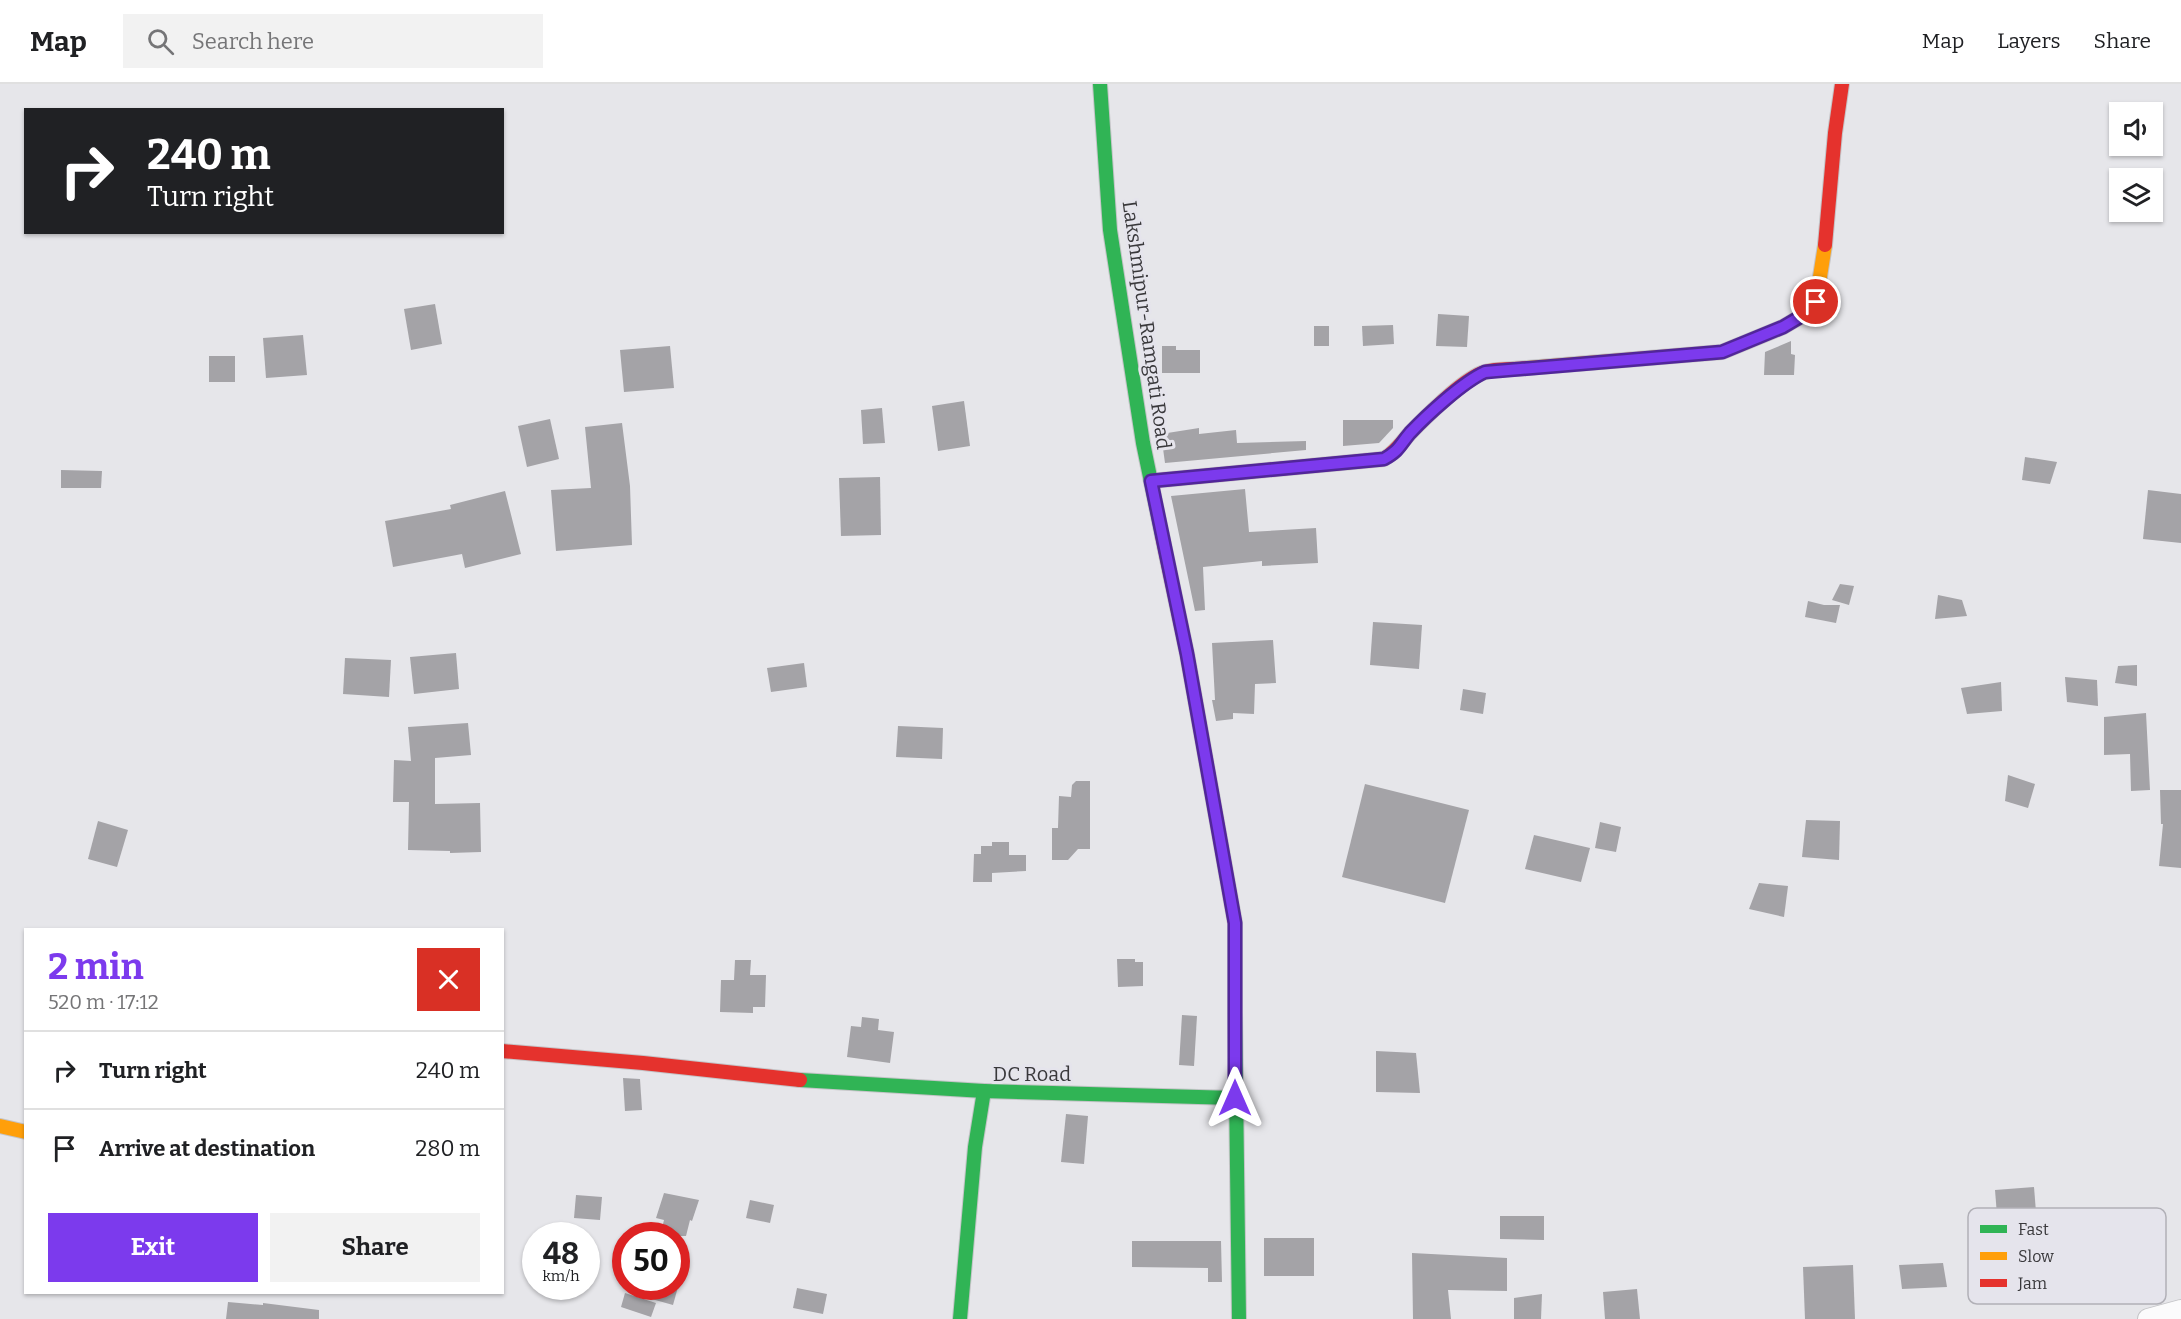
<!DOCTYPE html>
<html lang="en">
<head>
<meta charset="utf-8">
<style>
  body { margin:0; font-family:Bitter,serif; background:#f2f2f2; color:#202124; height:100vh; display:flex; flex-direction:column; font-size:22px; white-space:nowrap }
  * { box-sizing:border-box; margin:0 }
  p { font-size:20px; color:#757577 }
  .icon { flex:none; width:33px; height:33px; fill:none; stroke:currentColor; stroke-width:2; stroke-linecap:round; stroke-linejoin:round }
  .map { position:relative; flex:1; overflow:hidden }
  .drawer { position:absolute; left:24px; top:844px; width:480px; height:366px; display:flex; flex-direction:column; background:#fff; border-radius:0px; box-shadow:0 2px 4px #0004 }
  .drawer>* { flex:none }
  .hud { position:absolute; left:24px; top:24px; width:480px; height:126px; border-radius:0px; box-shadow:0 2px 4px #0004; background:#202124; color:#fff; overflow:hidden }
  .controls { position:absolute; left:2109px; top:18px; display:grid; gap:12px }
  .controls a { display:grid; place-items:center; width:54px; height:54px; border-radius:0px; background:#fff; box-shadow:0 2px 4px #0004; font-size:30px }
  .speed { position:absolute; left:522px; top:1138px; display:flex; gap:12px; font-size:30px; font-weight:700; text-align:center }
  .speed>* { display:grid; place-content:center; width:78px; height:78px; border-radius:50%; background:#fff; box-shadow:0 2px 4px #0004; line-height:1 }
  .speed small { font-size:15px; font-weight:400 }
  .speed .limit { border:9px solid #d22; background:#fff; color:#111 }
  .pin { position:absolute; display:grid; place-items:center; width:51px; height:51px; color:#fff; margin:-26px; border:3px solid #fff; border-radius:50%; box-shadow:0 2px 6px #0007 }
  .me { position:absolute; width:66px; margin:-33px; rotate:0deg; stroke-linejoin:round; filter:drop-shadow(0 0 4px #0008) }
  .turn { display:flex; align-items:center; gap:21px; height:126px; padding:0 24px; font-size:27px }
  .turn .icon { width:78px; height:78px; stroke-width:2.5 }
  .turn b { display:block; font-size:42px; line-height:51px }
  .round { display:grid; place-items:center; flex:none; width:63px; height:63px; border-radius:0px; background:#f2f2f2 }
  .overview { display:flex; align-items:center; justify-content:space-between; height:102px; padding:0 24px }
  h1 { font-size:36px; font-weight:700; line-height:45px; color:#7c3aed }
  .button { display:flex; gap:12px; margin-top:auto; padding:12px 24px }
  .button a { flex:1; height:69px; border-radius:0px; background:#7c3aed; color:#fff; font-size:24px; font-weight:700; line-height:69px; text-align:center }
  .button a+a { background:#f2f2f2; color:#202124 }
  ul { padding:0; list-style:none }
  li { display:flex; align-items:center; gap:18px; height:78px; padding:0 24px; border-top:2px solid #e0e0e0 }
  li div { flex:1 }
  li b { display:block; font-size:22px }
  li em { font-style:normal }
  header { display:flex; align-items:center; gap:36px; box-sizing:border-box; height:84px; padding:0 30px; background:#fff; border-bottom:2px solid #e0e0e0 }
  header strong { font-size:28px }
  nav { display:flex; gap:33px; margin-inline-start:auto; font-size:21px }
  .search { width:420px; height:54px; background:#f2f2f2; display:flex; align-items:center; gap:15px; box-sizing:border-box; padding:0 21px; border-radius:0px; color:#757577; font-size:22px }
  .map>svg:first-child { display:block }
  .building { fill:#a4a3a7 }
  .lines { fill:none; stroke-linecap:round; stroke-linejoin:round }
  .street-casing { stroke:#c4c4c7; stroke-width:22 }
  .fast-casing { stroke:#c4c4c7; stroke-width:16 }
  .slow-casing { stroke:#c4c4c7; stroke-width:16 }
  .jam-casing { stroke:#c4c4c7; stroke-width:16 }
  .street { stroke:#fbfbfc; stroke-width:20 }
  .fast { stroke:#30b455; stroke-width:14 }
  .slow { stroke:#ff9f0a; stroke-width:14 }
  .jam { stroke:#e5322d; stroke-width:14 }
  .route-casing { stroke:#51269a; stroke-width:15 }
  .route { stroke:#7c3aed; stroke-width:10 }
  .labels { text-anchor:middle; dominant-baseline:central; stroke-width:6; stroke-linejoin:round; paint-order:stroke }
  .street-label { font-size:20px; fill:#39383b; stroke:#e5e4ec }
  .key { fill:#e5e4ec; stroke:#b1b0b7; stroke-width:1.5 }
  .key-label { font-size:16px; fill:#39383b }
</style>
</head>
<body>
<header>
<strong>Map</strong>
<div class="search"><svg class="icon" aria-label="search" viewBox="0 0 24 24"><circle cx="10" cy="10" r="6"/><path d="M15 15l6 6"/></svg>Search here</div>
<nav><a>Map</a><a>Layers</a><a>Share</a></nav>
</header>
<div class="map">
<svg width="2181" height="1235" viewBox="0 0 2181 1235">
  <rect width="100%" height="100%" fill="#e6e6ea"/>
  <g class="building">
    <polygon points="435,220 442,260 411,266 404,225"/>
    <polygon points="1438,230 1469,232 1467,263 1436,262"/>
    <polygon points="1393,241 1394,260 1363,262 1362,242"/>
    <rect x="1314" y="242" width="15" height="20"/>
    <polygon points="303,251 307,291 266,294 263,254"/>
    <polygon points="1791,257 1791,270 1795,271 1794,291 1764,291 1765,268"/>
    <polygon points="670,262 674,304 624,308 620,266"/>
    <polygon points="1162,262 1176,262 1176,266 1200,266 1200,289 1162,289"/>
    <rect x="209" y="272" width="26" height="26"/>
    <polygon points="964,317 970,362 938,367 932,322"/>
    <polygon points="882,324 885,359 863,360 861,326"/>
    <polygon points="550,335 559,375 527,383 518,342"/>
    <polygon points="1343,336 1393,336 1393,344 1379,359 1343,362"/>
    <polygon points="622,339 630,402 632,461 556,467 551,406 591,404 585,343"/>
    <polygon points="1199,344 1199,350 1236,346 1237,359 1306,357 1306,366 1165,379 1161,350"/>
    <polygon points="2025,373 2057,378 2050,400 2022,396"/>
    <polygon points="61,386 102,387 101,404 61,404"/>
    <polygon points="880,393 881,451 841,452 839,394"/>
    <polygon points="1245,405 1249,448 1316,444 1318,479 1262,482 1262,477 1203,483 1205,526 1195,527 1171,412"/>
    <polygon points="2148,406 2181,410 2181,459 2143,455"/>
    <polygon points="505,407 521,470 465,484 462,470 393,483 385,437 451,425 450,421"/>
    <polygon points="1840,500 1854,502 1849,521 1832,516"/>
    <polygon points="1938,511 1962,516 1967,532 1935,535"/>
    <polygon points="1808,517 1824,521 1840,521 1836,539 1805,533"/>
    <polygon points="1373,538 1422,541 1419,585 1370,581"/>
    <polygon points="1273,556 1276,599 1255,600 1254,630 1233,629 1233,635 1216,637 1212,616 1215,616 1212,559"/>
    <polygon points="456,569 459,605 414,610 410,573"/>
    <polygon points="345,574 391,576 389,613 343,610"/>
    <polygon points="804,579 807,603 771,608 767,584"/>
    <polygon points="2137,581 2137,602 2115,599 2118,582"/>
    <polygon points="2065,593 2097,596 2098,622 2067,618"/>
    <polygon points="2001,598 2002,627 1967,630 1961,604"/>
    <polygon points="1463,605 1486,609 1483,630 1460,626"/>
    <polygon points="2146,629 2150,706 2131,707 2130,670 2104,671 2104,633"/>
    <polygon points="468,639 471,671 435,674 435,720 480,719 481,768 450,769 450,767 408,766 409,718 393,718 394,676 411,677 408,643"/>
    <polygon points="898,642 943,644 942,675 896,673"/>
    <polygon points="2008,691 2035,700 2028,724 2005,717"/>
    <polygon points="1076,697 1090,697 1090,765 1078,765 1068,776 1052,776 1052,744 1058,744 1059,712 1071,713 1072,701"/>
    <polygon points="1365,700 1469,726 1445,819 1342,793"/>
    <polygon points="2160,706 2181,706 2181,784 2159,782 2163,740 2161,740"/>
    <polygon points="1806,736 1840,737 1839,776 1802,773"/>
    <polygon points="98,737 128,746 117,783 88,775"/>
    <polygon points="1600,738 1621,743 1616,768 1595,764"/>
    <polygon points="1534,751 1590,764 1581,798 1525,785"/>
    <polygon points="992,758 1009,758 1009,771 1026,771 1026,787 992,789 992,798 973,798 974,770 981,770 981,762 992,762"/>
    <polygon points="1759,799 1788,802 1784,833 1749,825"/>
    <polygon points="1117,875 1135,875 1135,878 1143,878 1143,902 1118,903"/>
    <polygon points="735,876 751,876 750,891 766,891 765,923 753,923 753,929 720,928 721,896 734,896"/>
    <polygon points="1182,931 1197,932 1194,982 1179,981"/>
    <polygon points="862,933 879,935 878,946 894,948 890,979 847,973 851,942 861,943"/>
    <polygon points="1376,967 1416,969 1420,1009 1376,1008"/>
    <polygon points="623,994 640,995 642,1026 625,1027"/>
    <polygon points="1066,1030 1088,1032 1084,1080 1061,1078"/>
    <polygon points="2034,1103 2036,1128 1997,1131 1995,1106"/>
    <polygon points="664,1109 699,1116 692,1137 690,1136 686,1152 660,1152 664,1136 656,1134"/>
    <polygon points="576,1111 602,1113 600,1136 574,1134"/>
    <polygon points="750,1116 774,1121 770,1139 746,1134"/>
    <polygon points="1500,1132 1544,1132 1544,1156 1500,1155"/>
    <rect x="1264" y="1154" width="50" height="38"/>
    <polygon points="1132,1157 1221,1157 1222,1198 1208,1198 1208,1184 1132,1183"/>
    <polygon points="1412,1169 1507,1174 1507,1207 1448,1206 1451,1235 1413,1235"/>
    <polygon points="1943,1179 1947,1203 1902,1205 1899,1181"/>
    <polygon points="1853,1181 1855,1235 1805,1235 1803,1183"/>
    <polygon points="651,1203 678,1203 673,1221 648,1214"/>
    <polygon points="797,1204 827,1210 823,1230 793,1224"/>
    <polygon points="1637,1205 1640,1235 1605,1235 1603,1208"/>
    <polygon points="625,1209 656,1219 651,1233 621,1223"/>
    <polygon points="1542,1210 1541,1235 1514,1235 1514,1214"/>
    <polygon points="228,1218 263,1221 263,1219 319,1226 319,1235 226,1235"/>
  </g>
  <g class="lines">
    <g class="street-casing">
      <polyline id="street" points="2148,1235 2181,1226"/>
    </g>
    <g class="fast-casing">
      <g id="fast">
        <polyline points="1100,0 1110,146 1143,359 1162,451"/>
        <polyline points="1235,928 1239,1235"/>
        <polyline points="800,996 984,1007"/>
        <polyline points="960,1235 975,1063 984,1007 1235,1014"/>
      </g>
    </g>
    <g class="slow-casing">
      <g id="slow">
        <polyline points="1527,284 1722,268 1783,243 1805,230 1816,218 1825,161"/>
        <polyline points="0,1042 26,1048"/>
      </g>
    </g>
    <g class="jam-casing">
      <g id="jam">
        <polyline points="1825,161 1835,49 1842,0"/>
        <path d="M1151 397 1384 375C1397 367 1403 356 1413 346 1429 330 1464 294 1485 288 1498 284 1514 286 1527 284"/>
        <polyline points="1162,451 1187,570 1235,839 1235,928"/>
        <polyline points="502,967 643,979 800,996"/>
      </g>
    </g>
    <use href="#street" class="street"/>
    <use href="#fast" class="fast"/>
    <use href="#slow" class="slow"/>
    <use href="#jam" class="jam"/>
  </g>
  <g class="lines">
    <g class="route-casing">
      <path id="route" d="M1235 1014V839L1187 570 1151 397 1384 375C1400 366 1399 362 1410 349 1427 331 1463 298 1485 288L1722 268 1783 243 1805 230 1816 218"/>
    </g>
    <use href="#route" class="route"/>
  </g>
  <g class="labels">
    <g class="street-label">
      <text transform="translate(1147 241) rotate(82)">Lakshmipur-Ramgati Road</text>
      <text x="1032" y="990">DC Road</text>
    </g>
  </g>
  <rect x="1968" y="1124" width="198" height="96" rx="9" class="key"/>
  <rect x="1980" y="1141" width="27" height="8" fill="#30b455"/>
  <rect x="1980" y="1168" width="27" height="8" fill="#ff9f0a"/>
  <rect x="1980" y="1195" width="27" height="8" fill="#e5322d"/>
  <g class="key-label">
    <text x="2018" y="1151">Fast</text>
    <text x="2018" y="1178">Slow</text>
    <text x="2018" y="1205">Jam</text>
  </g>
</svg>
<div class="controls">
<a><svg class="icon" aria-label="sound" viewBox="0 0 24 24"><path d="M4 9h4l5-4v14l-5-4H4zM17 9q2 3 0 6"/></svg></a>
<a><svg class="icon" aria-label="layers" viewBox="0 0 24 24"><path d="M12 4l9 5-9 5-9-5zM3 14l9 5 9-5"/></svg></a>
</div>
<div class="speed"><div>48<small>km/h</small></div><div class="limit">50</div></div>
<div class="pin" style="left:1816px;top:218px;background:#d93025"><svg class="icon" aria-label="arrive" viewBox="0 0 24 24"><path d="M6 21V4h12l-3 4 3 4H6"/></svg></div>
<svg class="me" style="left:1235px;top:1014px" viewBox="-20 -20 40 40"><path d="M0-17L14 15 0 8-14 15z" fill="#7c3aed" stroke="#fff" stroke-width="4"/></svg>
<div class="hud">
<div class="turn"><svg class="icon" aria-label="right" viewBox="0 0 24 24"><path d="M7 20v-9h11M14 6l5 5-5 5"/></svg><div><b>240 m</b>Turn right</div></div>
</div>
<section class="drawer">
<div class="overview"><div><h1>2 min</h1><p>520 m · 17:12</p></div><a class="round" style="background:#d93025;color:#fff"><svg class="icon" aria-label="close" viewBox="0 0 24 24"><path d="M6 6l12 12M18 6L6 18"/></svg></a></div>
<ul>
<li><svg class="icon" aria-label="right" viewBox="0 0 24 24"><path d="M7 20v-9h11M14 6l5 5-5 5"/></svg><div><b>Turn right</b></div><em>240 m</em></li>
<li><svg class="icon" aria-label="arrive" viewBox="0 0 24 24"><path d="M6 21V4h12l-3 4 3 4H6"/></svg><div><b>Arrive at destination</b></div><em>280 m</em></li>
</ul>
<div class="button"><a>Exit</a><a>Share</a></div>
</section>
</div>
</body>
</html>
